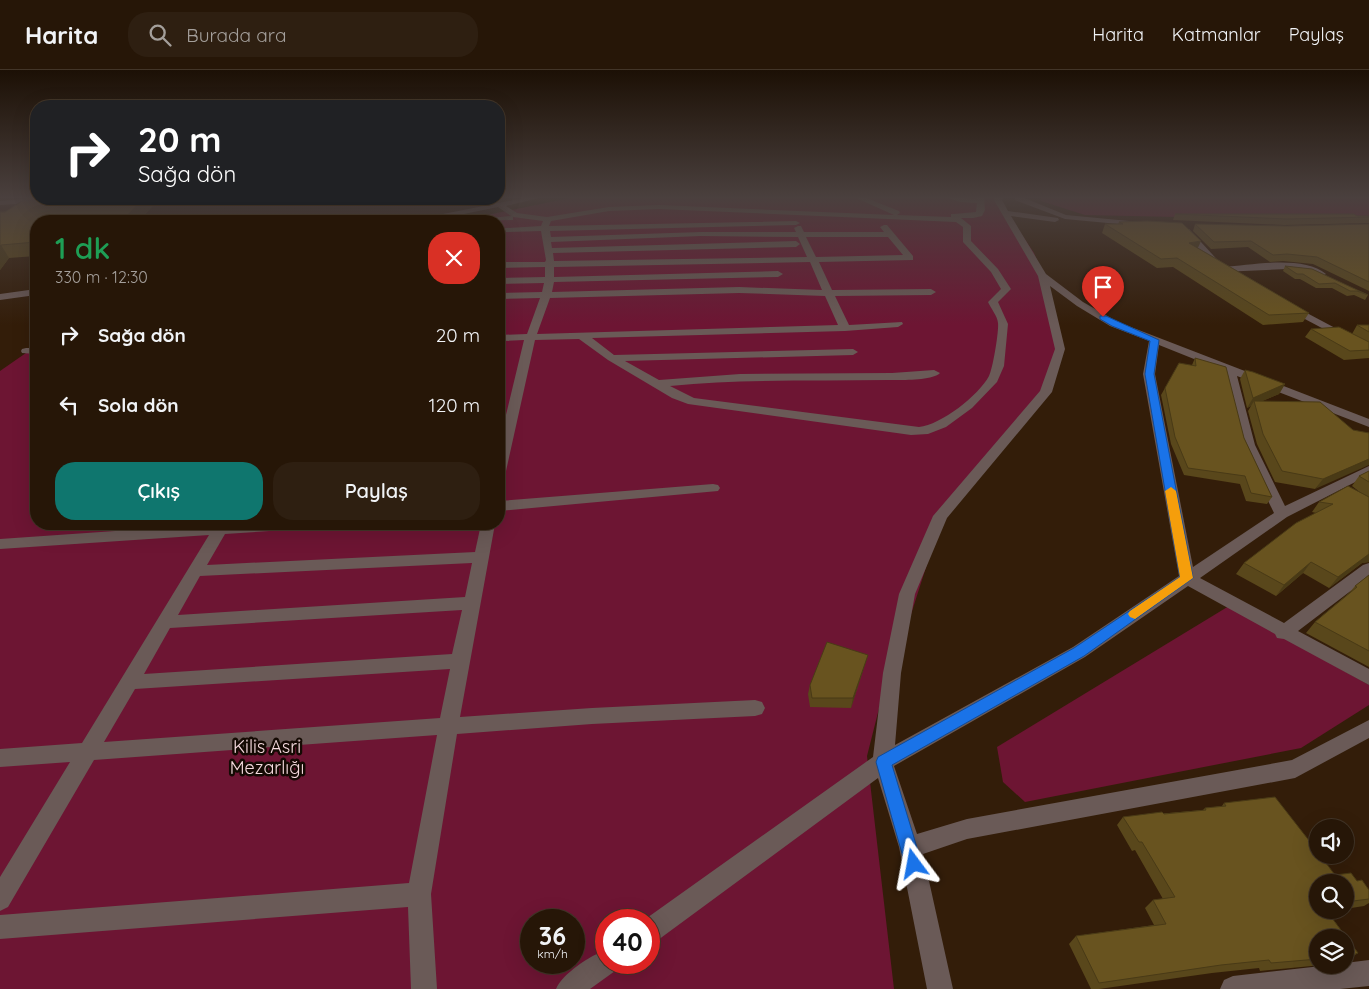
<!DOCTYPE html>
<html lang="tr">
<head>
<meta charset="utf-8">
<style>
  body { margin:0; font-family:Quicksand,sans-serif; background:#2e1f11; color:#f1f3f6; height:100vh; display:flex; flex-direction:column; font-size:19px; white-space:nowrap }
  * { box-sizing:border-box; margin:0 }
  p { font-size:16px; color:#a49f9b }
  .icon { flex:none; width:28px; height:28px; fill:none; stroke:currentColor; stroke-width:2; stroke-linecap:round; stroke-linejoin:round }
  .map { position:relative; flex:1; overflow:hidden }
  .drawer { position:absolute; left:30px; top:145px; width:475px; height:315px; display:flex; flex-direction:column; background:#261607; border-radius:20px; box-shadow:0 5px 20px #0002,0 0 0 1px #423528 }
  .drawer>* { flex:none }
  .banner { position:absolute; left:30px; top:30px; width:475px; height:105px; border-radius:20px; box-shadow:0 5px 20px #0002,0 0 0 1px #423528; background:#202124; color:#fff; overflow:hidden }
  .buttons { position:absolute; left:1309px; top:749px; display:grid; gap:10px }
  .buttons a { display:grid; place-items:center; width:45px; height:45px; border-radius:50%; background:#261607; box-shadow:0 5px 20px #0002,0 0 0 1px #423528; font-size:25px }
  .speed { position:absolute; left:520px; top:839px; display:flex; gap:10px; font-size:25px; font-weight:700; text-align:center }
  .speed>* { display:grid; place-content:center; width:65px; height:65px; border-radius:50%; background:#261607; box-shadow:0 5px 20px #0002,0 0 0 1px #423528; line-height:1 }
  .speed small { font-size:12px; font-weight:400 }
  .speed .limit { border:8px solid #d22; background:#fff; color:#111 }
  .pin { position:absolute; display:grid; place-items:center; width:42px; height:42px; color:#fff; margin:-51px -21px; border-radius:50% 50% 50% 0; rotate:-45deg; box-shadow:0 0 5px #0007 }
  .pin .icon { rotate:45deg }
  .me { position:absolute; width:55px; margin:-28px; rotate:347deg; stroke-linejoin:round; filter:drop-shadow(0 0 4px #0008) }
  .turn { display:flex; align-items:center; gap:18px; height:105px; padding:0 25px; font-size:22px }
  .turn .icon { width:65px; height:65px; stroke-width:2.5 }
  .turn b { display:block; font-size:35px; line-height:42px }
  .round { display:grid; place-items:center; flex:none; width:52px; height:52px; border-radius:20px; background:#2e1f11 }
  .summary { display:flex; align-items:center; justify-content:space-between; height:85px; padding:0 25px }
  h1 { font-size:30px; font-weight:600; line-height:38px; color:#1e9e55 }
  .cta { display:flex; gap:10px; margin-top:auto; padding:10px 25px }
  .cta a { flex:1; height:58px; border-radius:20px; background:#0f766e; color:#fff; font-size:20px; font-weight:600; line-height:58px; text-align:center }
  .cta a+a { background:#2e1f11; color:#f1f3f6 }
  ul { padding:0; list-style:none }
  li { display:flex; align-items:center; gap:15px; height:70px; padding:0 25px }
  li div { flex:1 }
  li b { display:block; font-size:19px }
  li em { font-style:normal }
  header { display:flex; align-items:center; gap:30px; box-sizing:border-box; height:70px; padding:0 25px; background:#261607; border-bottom:1px solid #423528 }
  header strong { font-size:24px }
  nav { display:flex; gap:28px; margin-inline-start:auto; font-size:18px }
  .search { width:350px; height:45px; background:#2e1f11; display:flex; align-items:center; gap:12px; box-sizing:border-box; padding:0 18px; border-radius:20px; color:#a49f9b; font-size:19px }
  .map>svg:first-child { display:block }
  .green { fill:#6d1533; fill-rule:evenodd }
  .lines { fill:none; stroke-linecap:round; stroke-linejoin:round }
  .minor { fill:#6a5a57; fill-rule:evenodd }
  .wall { fill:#59471b }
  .shaded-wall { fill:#493a16 }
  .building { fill:#68531f; stroke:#493a16 }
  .route { fill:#1a73e8; stroke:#114b97 }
  .slow { fill:#f59e0b }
  .labels { text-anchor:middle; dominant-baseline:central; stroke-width:5; stroke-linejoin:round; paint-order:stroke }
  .near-park-label { font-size:18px; fill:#f5dade; stroke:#140a03 }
</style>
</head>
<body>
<header>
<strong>Harita</strong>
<div class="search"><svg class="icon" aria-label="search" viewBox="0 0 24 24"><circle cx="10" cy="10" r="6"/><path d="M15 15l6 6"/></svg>Burada ara</div>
<nav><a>Harita</a><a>Katmanlar</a><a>Paylaş</a></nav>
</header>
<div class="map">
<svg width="1369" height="919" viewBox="0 0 1369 919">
  <rect width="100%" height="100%" fill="#331d09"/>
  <g class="green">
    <path d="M574 127H1001L1000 132 1034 183 1044 207 1060 281 1047 324 941 450 906 560 888 603 867 686 894 919H0V301L36 276V454H499V151H458ZM531 850H574V892H531ZM606 850H649V892H606Z"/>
    <polygon points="1041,127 1369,127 1369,151 1085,145 1041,131"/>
    <polygon points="1229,536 1369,615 1369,635 1301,678 1025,732 1003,712 997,677"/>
  </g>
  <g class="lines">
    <g class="minor">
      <path d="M529 127H543L506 136 517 143 547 147 609 137 659 135 894 145 854 127H864L899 141 900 143 897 145 951 147V144H954L976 142 977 133 960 132 946 127 976 129V127H984L985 140 982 146 973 148H961L971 156V171L998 199 1011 219 998 232 1008 254 1004 296 997 312 972 338 946 357 928 364 911 365 688 334 672 328 608 290 579 269 535 270 506 401 504 404 499 405V374L524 270 499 271V265L527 264 540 228 499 229V223L542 222 544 213 499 214V208L545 207V197L499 198V192H545L546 190 541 161 506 162 502 160 506 158 541 156 543 151 513 147V150H510L477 151 481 149 511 146 498 137 429 151H414L418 149ZM659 139 956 152 963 157V172L991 202 1001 219 988 232C991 239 997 245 998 253 999 261 993 298 989 306 979 325 941 355 919 357L694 328 670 316C742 309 815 311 888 310 899 310 932 311 940 303L934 300 892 303 740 304 659 310 625 291 853 285 858 282 853 279 614 285 592 268 845 261 898 257 903 254 902 252 849 255 835 226 931 225 936 222 931 219 832 220 819 192 913 190V186L887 155H884L880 157 884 162H804L801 156H798L794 158 796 162H701L551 167 550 161 796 155 800 153 796 151 549 156 551 151 609 141ZM701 166 798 167 807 187 554 191 553 183 796 177 800 174 796 171 552 178 551 172ZM806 167H888L903 185 816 187ZM810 192 822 220 739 217 552 222 554 212 778 207 783 204 778 201 554 207V197ZM739 223 825 226 838 255 537 264 550 228Z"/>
      <path d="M995 127H1003L1002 130 1008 141 1058 148 1059 150 1055 152 1011 146 1046 204 1083 232 1118 252 1369 349V357L1237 306 1255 375 1285 436 1369 396V405L1287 447 1200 508 1284 553 1363 495 1369 493V507L1298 561 1369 599V615L1284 569 1277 568 1275 564 1188 516 1085 587 894 696 917 764 967 749 1292 690 1369 650V668L1295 708 967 769 923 784 953 919H927L899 777 878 708 658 870 649 873V850H644L873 687 883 603 899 524 933 446 1040 321 1055 279 1038 206 994 130ZM1050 216 1077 236 1110 256 1149 271 1143 304 1179 506 1073 577 895 675 901 603 915 524 947 448 1052 322 1065 279ZM1159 275 1224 301 1241 375 1274 443 1193 497 1155 304Z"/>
      <polygon points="1015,127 1022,127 1066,145 1140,152 1144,154 1140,156 1065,149 1015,130"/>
      <polygon points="36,128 68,129 64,131 0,135 0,131"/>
      <path d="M1183 159H1189L1224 197C1251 195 1304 185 1326 204L1321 207 1307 202 1286 199 1221 202 1183 163Z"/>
      <polygon points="36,219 36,225 0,230 0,224"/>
      <polygon points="1290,234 1369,276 1369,283 1286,239 1286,235"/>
      <polygon points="26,278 36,278 36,284 22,283 21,281 22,279"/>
      <polygon points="713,414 718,415 720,418 718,421 499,441 499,431"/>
      <path d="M216 454H307L305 457 300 459 225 464 207 495 475 482 481 454H495L460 647 592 638 755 630 762 632 765 638 762 644 755 646 592 654 457 664 431 824 437 919H411L408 837 0 869V845L409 813 437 665 94 690 8 837 0 841V807L70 692 0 697V679L82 673 209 465 0 479V469ZM472 493 465 527 178 545 200 506ZM462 540 452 584 144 604 170 558ZM450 599 440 648 104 672 135 619Z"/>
      <path d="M606 880V892H618L615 901 590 919H556C562 904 591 885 606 880Z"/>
      <polygon points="1369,890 1369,916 1340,919 1220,919 1224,910 1233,906 1330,895 1345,895 1345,893"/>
    </g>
  </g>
  <g class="wall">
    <polygon points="159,129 139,151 36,151 36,186 9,188 0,200 0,142"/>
    <polygon points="1175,144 1369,146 1369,153 1284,155 1173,150"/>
    <polygon points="1119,152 1198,178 1309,243 1303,252 1263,255 1173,197 1157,198 1102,163 1105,154 1118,154"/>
    <polygon points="1195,154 1287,156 1369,154 1369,221 1313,194 1283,191 1270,192 1248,177 1211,179 1193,161"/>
    <polygon points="1285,196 1312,199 1368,225 1365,230 1354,225 1347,226 1332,218 1316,218 1300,209 1295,209 1283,201"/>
    <polygon points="1357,255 1369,255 1369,288 1344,290 1305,267 1311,259 1352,264"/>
    <polygon points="1195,288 1244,368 1272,427 1267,434 1246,431 1240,414 1184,405 1171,374 1161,325 1165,318 1192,295"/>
    <polygon points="1245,300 1285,314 1279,324 1262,331 1353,360 1369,363 1315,419 1275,412 1257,374 1248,341 1251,336 1247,338 1240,309"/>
    <polygon points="1369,401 1369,492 1362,493 1329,518 1303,503 1276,526 1236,504 1244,493 1316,443 1312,442 1319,432 1361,423 1352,416 1359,406"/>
    <polygon points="1369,505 1369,597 1306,563 1315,552 1349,523 1355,516"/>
    <polygon points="868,585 851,638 810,637 808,624 810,615"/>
    <polygon points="1224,733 1335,805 1357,811 1369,820 1369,833 1364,836 1345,839 1345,812 1318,840 1338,840 1327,841 1358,883 1345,891 1345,868 1318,868 1318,895 1322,895 1260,901 1259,898 1212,903 1099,919 1091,919 1069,874 1076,866 1154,855 1145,838 1153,830 1163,829 1135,780 1132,781 1117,755 1123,747 1203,740 1205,738 1222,736"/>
  </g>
  <g class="shaded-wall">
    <polygon points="143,129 159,129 139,151 122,151"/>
    <polygon points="1201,171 1197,180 1189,173"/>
    <polygon points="1,175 9,188 0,200 0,176"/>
    <polygon points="1285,314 1279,324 1255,334 1254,331 1251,336 1247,338 1253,328"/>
    <polygon points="1369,389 1369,395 1315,419 1323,409"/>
    <polygon points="1369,484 1369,492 1362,493 1329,518 1338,507"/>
    <polygon points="1311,492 1303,503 1276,526 1284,515"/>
    <polygon points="868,585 865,594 851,638 853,628"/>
    <polygon points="1358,883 1346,891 1345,891 1345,890 1353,885"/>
  </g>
  <g class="building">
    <polygon points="28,127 36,127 36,129 143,129 122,151 36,151 36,172 1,175 0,176 0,142 5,142"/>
    <polygon points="1175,144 1354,144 1357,146 1369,146 1369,147 1287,149"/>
    <polygon points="1147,151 1182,153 1201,171 1189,173 1309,243 1269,245 1177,188 1161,189 1105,154 1123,154 1119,152"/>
    <polygon points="1195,154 1287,156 1369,154 1369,212 1317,187 1287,184 1273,185 1251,171 1214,172"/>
    <polygon points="1285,196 1312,199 1368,225 1357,221 1350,221 1335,213 1319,214 1303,204 1297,204"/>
    <polygon points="1357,255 1369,255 1369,262"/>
    <polygon points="1339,257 1369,272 1369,280 1350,281 1311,259"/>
    <polygon points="1195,288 1226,297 1244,368 1272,427 1251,423 1245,406 1188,398 1175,367 1165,318 1179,293 1196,296"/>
    <polygon points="1245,300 1253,302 1285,314 1253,328"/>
    <polygon points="1254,331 1320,332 1353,360 1369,363 1369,389 1323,409 1282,401 1263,364"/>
    <polygon points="1369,401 1369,412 1359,406"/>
    <polygon points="1348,416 1369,427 1369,484 1338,507 1311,492 1284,515 1244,493 1296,453 1333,434 1319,432"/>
    <polygon points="1369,505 1369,581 1315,552 1357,517 1355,516"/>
    <polygon points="827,572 868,585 853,628 812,628 810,615"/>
    <polygon points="1275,727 1318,782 1318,785 1320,785 1335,805 1351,803 1357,811 1362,810 1369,820 1369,829 1345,832 1345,812 1318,812 1318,840 1326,840 1358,883 1353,885 1345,886 1345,868 1318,868 1318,889 1271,893 1269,890 1221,895 1099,913 1076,866 1166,854 1153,830 1175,827 1142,772 1139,772 1123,747 1162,742 1164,744 1206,740 1205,738 1226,736 1224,733"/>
  </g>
  <linearGradient id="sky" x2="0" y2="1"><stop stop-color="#1c1005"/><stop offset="0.5" stop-color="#4a403e"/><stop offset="1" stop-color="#4a403e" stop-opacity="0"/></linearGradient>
  <rect width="1369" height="255" fill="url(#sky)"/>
  <polygon class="route" points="1100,246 1106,246 1159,270 1154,304 1193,508 1084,586 892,695 922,794 920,800 914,803 908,800 905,794 876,692 878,687 1074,578 1180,507 1145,304 1150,271 1112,256 1100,249"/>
  <polygon class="slow" points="1171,417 1176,421 1193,508 1135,549 1130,547 1128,544 1130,541 1180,507 1165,421"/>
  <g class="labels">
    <g class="near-park-label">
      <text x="267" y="676">Kilis Asri<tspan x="267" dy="21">Mezarlığı</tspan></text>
    </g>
  </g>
</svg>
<div class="buttons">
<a><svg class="icon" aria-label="sound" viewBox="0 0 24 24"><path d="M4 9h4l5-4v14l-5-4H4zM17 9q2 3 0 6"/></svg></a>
<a><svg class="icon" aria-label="search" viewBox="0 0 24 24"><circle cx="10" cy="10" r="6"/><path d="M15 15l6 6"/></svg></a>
<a><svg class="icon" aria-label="layers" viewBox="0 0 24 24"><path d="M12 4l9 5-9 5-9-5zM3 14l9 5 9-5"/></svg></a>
</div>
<div class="speed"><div>36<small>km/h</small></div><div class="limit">40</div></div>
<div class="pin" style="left:1103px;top:247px;background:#d93025"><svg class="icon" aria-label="arrive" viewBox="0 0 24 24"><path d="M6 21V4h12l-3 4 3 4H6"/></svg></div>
<svg class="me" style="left:914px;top:794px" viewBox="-20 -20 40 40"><path d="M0-17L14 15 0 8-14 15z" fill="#1a73e8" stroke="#fff" stroke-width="4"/></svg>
<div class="banner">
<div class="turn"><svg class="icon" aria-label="right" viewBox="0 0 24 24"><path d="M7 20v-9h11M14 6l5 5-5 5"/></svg><div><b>20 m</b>Sağa dön</div></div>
</div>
<section class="drawer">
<div class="summary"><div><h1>1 dk</h1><p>330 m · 12:30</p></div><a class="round" style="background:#d93025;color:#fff"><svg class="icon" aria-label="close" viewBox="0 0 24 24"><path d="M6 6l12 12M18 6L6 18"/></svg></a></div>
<ul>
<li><svg class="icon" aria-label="right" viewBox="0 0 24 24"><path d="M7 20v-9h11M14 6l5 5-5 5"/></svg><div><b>Sağa dön</b></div><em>20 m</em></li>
<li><svg class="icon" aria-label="left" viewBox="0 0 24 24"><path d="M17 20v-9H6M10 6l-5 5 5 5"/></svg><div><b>Sola dön</b></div><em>120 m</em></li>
</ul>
<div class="cta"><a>Çıkış</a><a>Paylaş</a></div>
</section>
</div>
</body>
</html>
